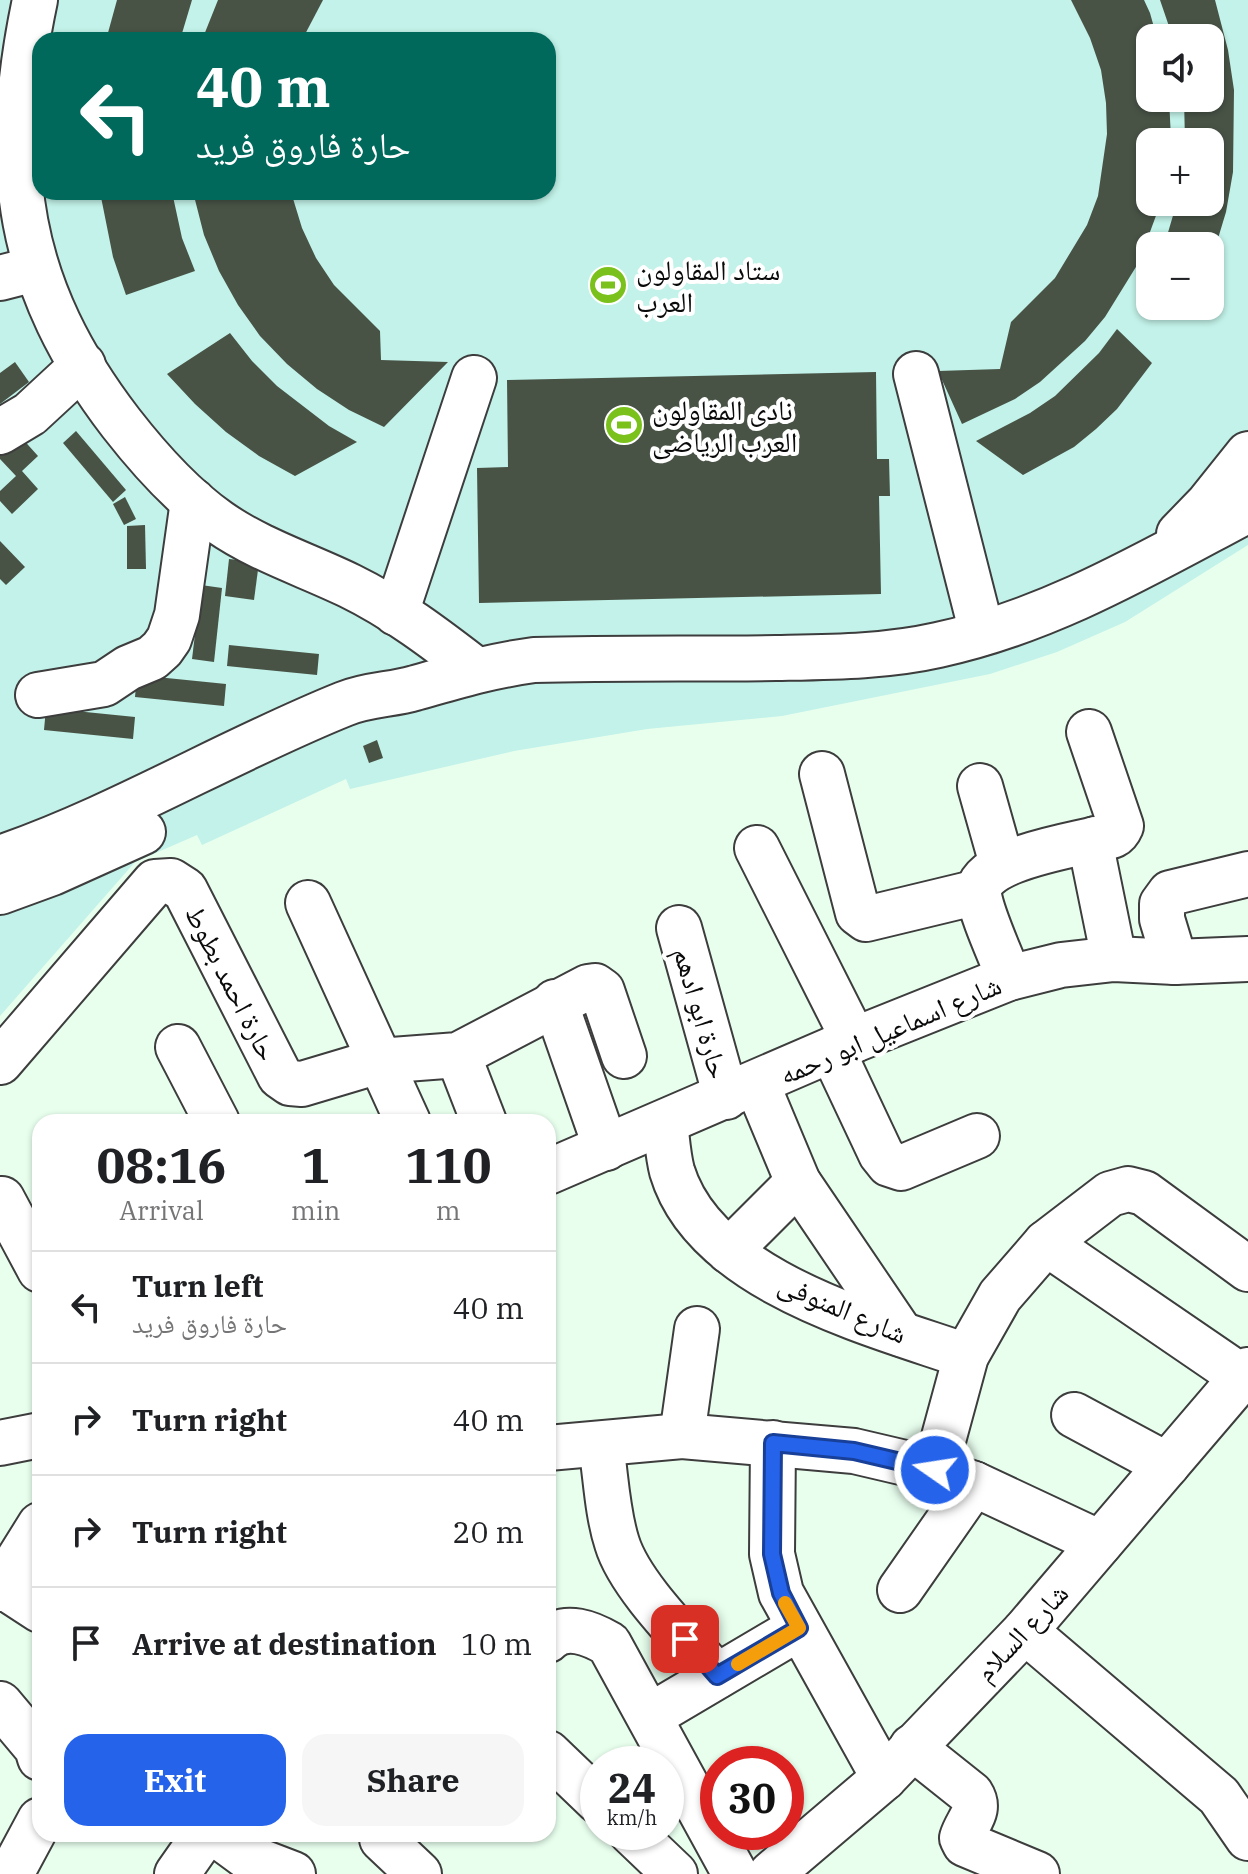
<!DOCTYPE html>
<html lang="en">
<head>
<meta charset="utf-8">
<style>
  body { margin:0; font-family:"IBM Plex Serif","Noto Naskh Arabic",serif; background:#f6f6f6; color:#202124; height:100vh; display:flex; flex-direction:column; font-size:30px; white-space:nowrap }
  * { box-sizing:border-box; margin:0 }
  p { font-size:26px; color:#757577 }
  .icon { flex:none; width:44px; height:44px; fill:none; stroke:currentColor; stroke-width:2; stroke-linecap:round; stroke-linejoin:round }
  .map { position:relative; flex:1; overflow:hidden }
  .sheet { position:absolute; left:32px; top:1114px; width:524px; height:728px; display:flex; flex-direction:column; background:#fff; border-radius:24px; box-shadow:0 2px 6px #0004 }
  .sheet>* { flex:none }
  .hud { position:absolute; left:32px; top:32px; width:524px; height:168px; border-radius:24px; box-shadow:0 2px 6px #0004; background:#00695c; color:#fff; overflow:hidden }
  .controls { position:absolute; left:1136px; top:24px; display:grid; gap:16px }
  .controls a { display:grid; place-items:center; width:88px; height:88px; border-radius:16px; background:#fff; box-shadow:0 2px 6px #0004; font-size:40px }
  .speed { position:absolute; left:580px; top:1746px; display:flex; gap:16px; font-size:40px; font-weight:700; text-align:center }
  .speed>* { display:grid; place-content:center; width:104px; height:104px; border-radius:50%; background:#fff; box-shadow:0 2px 6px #0004; line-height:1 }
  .speed small { font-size:20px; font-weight:400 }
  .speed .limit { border:12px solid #d22; background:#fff; color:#111 }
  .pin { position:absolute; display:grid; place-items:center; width:68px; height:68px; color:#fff; margin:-34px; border-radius:16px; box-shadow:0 4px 12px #0006 }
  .me { position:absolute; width:88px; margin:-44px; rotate:283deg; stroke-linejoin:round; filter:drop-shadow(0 0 6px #0008) }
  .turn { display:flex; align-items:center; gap:28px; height:168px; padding:0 32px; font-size:36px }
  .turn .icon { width:104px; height:104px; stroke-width:2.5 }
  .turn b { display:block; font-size:56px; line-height:68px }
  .eta { display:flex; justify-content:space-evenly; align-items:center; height:136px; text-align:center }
  .eta b { font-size:48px; font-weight:700; line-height:56px }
  .action { display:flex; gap:16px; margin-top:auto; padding:16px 32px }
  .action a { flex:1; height:92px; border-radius:24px; background:#2563eb; color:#fff; font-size:32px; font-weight:700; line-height:92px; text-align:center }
  .action a+a { background:#f6f6f6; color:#202124 }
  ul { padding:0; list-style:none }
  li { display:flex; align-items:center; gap:24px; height:112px; padding:0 32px; border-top:2px solid #e0e0e0 }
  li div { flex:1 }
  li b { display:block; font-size:30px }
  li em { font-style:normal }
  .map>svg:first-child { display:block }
  .pitch { fill:#c2f2e9; fill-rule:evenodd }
  .building { fill:#485346 }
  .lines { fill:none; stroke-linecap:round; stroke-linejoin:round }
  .minor-casing { stroke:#3d3d3d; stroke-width:48 }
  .minor { stroke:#fff; stroke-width:44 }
  .route-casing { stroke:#184099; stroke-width:20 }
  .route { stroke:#2563eb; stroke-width:14 }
  .slow { stroke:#f59e0b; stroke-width:14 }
  .labels { text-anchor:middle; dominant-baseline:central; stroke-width:8; stroke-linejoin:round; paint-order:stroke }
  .poi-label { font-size:28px; fill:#0a0a0a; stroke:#fff; text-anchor:start }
  .street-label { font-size:28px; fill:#0a0a0a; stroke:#fff }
</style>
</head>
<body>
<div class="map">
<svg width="1248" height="1874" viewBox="0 0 1248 1874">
  <rect width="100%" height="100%" fill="#e8ffee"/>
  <path class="pitch" d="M0 0H1248V545L1125 622 1057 652 990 674 782 716 647 729 514 751 350 789 346 779 202 845 197 835 135 862 0 1016ZM1150 38H1210V98H1150ZM40 40H548V192H40ZM1150 142H1210V202H1150ZM1150 246H1210V306H1150Z"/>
  <g class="building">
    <polygon points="117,0 192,0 180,40 106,40"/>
    <polygon points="218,0 323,0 302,40 202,40"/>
    <polygon points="1071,0 1144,0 1150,13 1157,38 1150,38 1150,98 1169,98 1171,139 1170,142 1150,142 1150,202 1161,202 1139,262 1105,317 1085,341 1040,382 1015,399 962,424 938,371 1000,369 1011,322 1055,278 1087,225 1098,196 1107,134 1106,103 1101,70 1090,38"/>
    <polygon points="1160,0 1215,0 1228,50 1234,90 1233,172 1226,212 1210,265 1210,246 1164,246 1177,202 1210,202 1210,142 1185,142 1184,98 1210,98 1210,38 1173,38"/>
    <polygon points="100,192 172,192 182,238 195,271 126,295 113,257"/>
    <polygon points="193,192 291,192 302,228 316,258 334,285 380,331 381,360 448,362 384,427 349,410 317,389 287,364 260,336 238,305 219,271 204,235"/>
    <polygon points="1117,329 1152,363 1117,409 1096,429 1074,447 1023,475 976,441 1030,413 1055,396 1099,353"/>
    <polygon points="230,333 252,361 277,386 329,426 357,442 295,476 259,456 226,432 195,404 167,374"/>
    <polygon points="15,362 29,382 0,404 0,373"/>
    <polygon points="876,372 877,459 889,459 890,496 879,496 881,594 479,603 477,468 508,467 507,380"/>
    <polygon points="76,431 126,490 113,502 63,443"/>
    <polygon points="20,436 38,456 22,471 38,489 12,514 0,501 0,491 16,476 0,459 0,455"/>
    <polygon points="125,497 136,519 124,525 113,504"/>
    <polygon points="145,525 146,569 127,569 127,526"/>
    <polygon points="0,541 25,567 6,585 0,579"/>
    <polygon points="229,559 259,562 254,600 225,596"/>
    <polygon points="201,585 222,588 214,662 192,659"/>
    <polygon points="229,645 319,654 317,675 227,666"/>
    <polygon points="137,675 226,684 224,706 135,697"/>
    <polygon points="46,708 135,717 133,739 44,730"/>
    <polygon points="377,740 383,758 369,763 363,746"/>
  </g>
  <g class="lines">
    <g class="minor-casing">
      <g id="minor">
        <path d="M35 0C0 166 16 286 121 423 149 459 182 496 219 522 259 550 307 565 350 586 395 608 436 639 476 670"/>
        <polyline points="0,278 35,269"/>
        <polyline points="916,374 982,633"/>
        <polyline points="0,432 30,414 83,365"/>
        <polyline points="1179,534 1208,504 1248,454"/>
        <polyline points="396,613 474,378"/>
        <polyline points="38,695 104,684 128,668 152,658 162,649 169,639 177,615 193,501"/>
        <path d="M1089 732 1121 826C1116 838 1108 837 1096 839L1092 851 1114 959"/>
        <polyline points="822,774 858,913 866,919 978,892"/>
        <polyline points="980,786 1002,864"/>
        <polyline points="757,848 854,1040"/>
        <path d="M0 858C119 817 227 751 344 704 368 694 392 695 415 688 458 676 490 666 534 660 614 658 695 659 776 658 830 657 885 657 938 645 1050 621 1148 563 1248 510"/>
        <polyline points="0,892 52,873 143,832"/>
        <polyline points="308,903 408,1122"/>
        <polyline points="679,928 726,1097"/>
        <polyline points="1175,962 1162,919 1162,904 1170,893 1248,874"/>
        <path d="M1009 978C1001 956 982 916 979 895 974 860 1070 846 1096 839"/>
        <polyline points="555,1002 606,1148"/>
        <polyline points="178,1047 217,1122"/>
        <polyline points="832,1050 881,1154 889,1164 901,1168 977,1136"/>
        <polyline points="458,1055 484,1122"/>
        <polyline points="0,1062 155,882 171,881 185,890 280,1076 290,1083 302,1084 379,1061 458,1055 588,987 595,986 602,991 624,1056"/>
        <polyline points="757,1084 798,1182 901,1334"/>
        <path d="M665 1123C667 1138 668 1156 672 1171 705 1281 871 1323 966 1356"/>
        <polyline points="548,1172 854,1040 1009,978 1061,965 1114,959 1175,962 1248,959"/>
        <polyline points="2,1199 40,1270"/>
        <polyline points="1046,1243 1242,1377"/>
        <polyline points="729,1251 798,1182"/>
        <polyline points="1074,1415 1167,1465"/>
        <polyline points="682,1436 697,1329"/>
        <polyline points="0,1443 40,1435"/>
        <polyline points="773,1443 772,1554 781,1593 884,1778"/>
        <path d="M601 1445C606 1477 607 1512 617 1543 630 1586 687 1641 717 1676"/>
        <polyline points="548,1448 682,1436 854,1451 935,1470 974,1484 1100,1543"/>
        <polyline points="935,1470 966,1356 1000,1296 1046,1243 1110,1194 1128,1189 1144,1193 1248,1269"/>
        <polyline points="3,1586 40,1610"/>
        <polyline points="0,1589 40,1525"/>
        <polyline points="900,1590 974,1484"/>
        <polyline points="1025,1631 1219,1796 1248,1838"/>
        <path d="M548 1640C565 1622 592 1634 609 1644L735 1874"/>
        <polyline points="0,1704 37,1748 40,1758"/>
        <polyline points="650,1716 799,1628"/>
        <path d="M912 1747 971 1794C982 1811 967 1821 962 1838L965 1844 1037 1874"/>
        <polyline points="548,1753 598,1801"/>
        <polyline points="631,1832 675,1874"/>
        <polyline points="216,1834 246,1856 293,1874"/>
        <polyline points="382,1839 419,1874"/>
        <polyline points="11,1874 40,1820"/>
        <polyline points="177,1874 205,1834"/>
        <polyline points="771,1874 884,1778 1025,1631 1248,1370"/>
      </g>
    </g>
    <use href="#minor" class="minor"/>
  </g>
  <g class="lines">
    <g class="route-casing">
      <polyline id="route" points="685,1639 717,1676 799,1628 781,1593 772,1554 773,1443 854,1451 935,1470"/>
    </g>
    <use href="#route" class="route"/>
    <polyline class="slow" points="738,1664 799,1628 785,1603"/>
  </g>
  <defs>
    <g id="stadium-disc" transform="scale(2)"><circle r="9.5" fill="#7ac11b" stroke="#fff"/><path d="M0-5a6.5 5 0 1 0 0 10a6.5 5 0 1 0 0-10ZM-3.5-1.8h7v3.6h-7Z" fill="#fff"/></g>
  </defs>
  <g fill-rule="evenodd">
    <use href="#stadium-disc" x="608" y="285"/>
    <use href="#stadium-disc" x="624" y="425"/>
  </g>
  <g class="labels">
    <g class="poi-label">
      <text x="636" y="269">ستاد المقاولون<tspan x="636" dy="32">العرب</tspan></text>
      <text x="652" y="409">نادى المقاولون<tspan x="652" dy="32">العرب الرياضى</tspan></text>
    </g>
    <g class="street-label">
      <text transform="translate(232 983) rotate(63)">حارة احمد بطوط</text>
      <text transform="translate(702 1013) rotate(74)">حارة ابو ادهم</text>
      <text transform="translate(890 1029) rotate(-23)">شارع اسماعيل ابو رحمه</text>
      <text transform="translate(843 1308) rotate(23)">شارع المنوفى</text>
      <text transform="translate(1021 1632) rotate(-47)">شارع السلام</text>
    </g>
  </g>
</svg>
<div class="controls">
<a><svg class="icon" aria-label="sound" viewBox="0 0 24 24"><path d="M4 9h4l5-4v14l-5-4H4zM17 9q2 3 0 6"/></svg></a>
<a>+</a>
<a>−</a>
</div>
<div class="speed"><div>24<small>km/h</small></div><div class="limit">30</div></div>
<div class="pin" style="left:685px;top:1639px;background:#d93025"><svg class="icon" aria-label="arrive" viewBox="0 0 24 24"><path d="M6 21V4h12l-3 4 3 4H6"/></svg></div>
<svg class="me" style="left:935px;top:1470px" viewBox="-20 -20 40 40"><circle r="17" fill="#2563eb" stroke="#fff" stroke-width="3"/><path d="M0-11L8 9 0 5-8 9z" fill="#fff"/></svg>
<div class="hud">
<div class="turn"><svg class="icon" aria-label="left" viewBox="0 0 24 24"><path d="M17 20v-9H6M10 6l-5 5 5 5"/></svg><div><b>40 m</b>حارة فاروق فريد</div></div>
</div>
<section class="sheet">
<div class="eta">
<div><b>08:16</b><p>Arrival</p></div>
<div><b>1</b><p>min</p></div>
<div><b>110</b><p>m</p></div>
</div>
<ul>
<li><svg class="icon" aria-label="left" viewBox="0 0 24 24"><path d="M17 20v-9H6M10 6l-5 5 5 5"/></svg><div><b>Turn left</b><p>حارة فاروق فريد</p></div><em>40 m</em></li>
<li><svg class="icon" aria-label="right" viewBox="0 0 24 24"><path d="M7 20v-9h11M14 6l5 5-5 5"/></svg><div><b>Turn right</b></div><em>40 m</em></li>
<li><svg class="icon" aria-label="right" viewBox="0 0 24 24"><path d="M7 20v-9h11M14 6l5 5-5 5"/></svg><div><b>Turn right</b></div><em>20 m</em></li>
<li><svg class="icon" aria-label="arrive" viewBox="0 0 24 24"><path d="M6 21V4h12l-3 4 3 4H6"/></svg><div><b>Arrive at destination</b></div><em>10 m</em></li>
</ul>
<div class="action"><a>Exit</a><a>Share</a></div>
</section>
</div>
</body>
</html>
